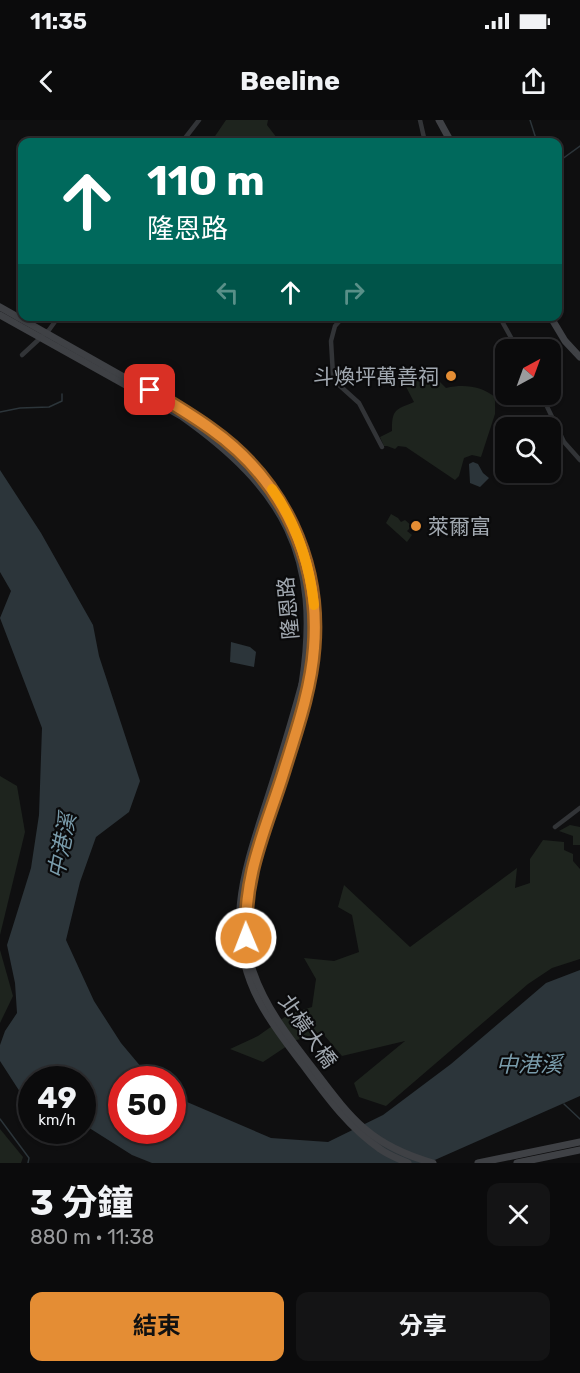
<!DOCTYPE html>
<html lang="zh-TW">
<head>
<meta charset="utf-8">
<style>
  body { margin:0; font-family:Rubik,"Noto Sans TC",sans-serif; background:#141415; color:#f1f3f6; height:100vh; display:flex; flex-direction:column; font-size:22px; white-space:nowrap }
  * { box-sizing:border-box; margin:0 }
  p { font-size:20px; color:#9a9b9d }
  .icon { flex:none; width:33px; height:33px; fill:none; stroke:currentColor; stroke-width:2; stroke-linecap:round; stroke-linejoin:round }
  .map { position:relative; height:1043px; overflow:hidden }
  .panel { display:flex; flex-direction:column; background:#0b0b0c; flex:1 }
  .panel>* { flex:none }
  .hud { position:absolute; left:18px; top:18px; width:544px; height:183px; border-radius:12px; box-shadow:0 2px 4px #0004,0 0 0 2px #2b2b2d; background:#00695c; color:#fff; overflow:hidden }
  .needle { width:39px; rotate:41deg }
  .tools { position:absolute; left:495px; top:219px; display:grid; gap:12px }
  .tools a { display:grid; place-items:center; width:66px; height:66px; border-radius:12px; background:#0b0b0c; box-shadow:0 2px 4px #0004,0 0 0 2px #2b2b2d; font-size:30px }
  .speed { position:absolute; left:18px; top:946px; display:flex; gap:12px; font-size:30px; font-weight:700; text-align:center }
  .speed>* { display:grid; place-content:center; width:78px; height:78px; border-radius:50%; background:#0b0b0c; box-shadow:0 2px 4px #0004,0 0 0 2px #2b2b2d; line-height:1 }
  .speed small { font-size:15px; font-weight:400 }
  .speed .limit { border:9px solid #d22; background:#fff; color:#111 }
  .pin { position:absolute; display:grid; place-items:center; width:51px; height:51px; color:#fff; margin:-26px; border-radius:12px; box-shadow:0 3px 9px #0006 }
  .me { position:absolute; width:66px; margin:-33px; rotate:359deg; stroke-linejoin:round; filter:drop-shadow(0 0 4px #0008) }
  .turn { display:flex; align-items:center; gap:21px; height:126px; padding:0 30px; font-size:27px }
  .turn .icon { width:78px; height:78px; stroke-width:2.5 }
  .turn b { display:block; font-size:42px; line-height:51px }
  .lanes { display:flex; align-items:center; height:57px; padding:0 30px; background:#0003; justify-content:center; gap:30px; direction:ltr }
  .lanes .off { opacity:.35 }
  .round { display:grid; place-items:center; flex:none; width:63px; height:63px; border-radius:12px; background:#141415 }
  .headline { display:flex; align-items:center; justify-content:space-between; height:102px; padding:0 30px }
  h1 { font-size:36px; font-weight:700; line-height:45px }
  .cta { display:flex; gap:12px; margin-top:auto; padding:12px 30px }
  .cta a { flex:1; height:69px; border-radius:12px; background:#e48d34; color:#111; font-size:24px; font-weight:700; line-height:69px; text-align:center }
  .cta a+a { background:#141415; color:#f1f3f6 }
  .status { display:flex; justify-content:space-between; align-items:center; height:42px; padding:0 30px; background:#0b0b0c; direction:ltr }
  .status svg { height:16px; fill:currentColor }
  header { display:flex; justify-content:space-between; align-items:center; height:78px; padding:0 30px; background:#0b0b0c; font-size:27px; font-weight:700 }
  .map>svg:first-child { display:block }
  .green { fill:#1e241e }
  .water { fill:#2c353a }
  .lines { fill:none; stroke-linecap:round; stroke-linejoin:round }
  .stream { stroke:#2c353a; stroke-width:1.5 }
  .minor { stroke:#323437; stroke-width:4.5 }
  .secondary { stroke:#3f4145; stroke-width:7 }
  .secondary-bridge { stroke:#3f4145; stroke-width:7 }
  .route-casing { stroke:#945c22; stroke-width:15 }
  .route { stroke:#e48d34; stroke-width:10 }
  .slow { stroke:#f59e0b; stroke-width:10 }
  .poi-dot { fill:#e48d34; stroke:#0a0a0b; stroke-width:2 }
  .labels { text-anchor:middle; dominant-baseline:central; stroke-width:4.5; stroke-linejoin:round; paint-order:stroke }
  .poi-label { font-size:21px; fill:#a1a8b0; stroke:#0a0a0b; text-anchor:end }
  .street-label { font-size:21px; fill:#a1a8b0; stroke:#0a0a0b }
  .water-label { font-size:22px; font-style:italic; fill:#799baa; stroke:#0a0a0b }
</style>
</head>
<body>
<div class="status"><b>11:35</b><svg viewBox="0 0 49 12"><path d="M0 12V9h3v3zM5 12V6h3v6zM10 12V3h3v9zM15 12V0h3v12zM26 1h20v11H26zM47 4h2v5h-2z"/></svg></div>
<header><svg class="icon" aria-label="back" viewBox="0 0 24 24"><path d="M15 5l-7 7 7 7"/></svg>Beeline<svg class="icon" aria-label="share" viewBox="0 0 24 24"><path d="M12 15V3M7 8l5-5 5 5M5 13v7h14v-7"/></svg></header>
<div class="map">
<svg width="580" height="1043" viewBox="0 0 580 1043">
  <rect width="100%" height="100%" fill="#0f0f10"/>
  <g class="green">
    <polygon points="226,0 268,0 267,5 280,22 211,22"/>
    <path d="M419 251 433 255 446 268C465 264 480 266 495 277V294L481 337 472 335 464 338 459 356 455 360 406 327 398 326 395 329 387 326H384L380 317 392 311C392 289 395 290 414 282L404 263Z"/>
    <polygon points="391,394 398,398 401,402 405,400 412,406 407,411 412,415 407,422 386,403"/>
    <polygon points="0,656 17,666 25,712 0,815"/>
    <polygon points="570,705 580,707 580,725 573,725 573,716 559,711"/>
    <polygon points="543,720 564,722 564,730 573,734 573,741 580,749 580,839 552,848 528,864 386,986 359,977 354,963 405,921 342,936 324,915 296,920 263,942 230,929 258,916 289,894 312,887 316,859 304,838 334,841 359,832 352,795 338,787 344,765 410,827 517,748 515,768 530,763 530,739"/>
    <polygon points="0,830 13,876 0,903"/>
    <polygon points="0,1009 23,1037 21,1043 0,1043"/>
  </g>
  <g class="water">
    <polygon points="473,342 478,344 483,353 489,358 480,367 470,363 469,344"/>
    <polygon points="0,350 41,413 93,505 99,536 140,661 129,692 96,717 80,762 66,820 94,881 121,923 152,960 122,960 122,1011 172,1011 173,976 271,1018 328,1022 383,995 451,944 546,863 580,850 580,976 428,1043 152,1043 132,1035 83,1004 82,960 32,960 31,989 0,941 0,925 5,911 17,893 15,863 7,825 31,748 39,695 42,608 0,498 11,471 0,452"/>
    <polygon points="231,522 250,527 256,532 254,547 230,542"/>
  </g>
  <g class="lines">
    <g class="stream">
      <polyline points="530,0 537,22"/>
      <polyline points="558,42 580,26"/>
      <polyline points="0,292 20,288 49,287 62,281 62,274"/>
      <polyline points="564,984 580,999"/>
      <polyline points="0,999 29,1038 28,1043"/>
    </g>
    <g class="minor">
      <polyline points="420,0 425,22"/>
      <polyline points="182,22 199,0"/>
      <polyline points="344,196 335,206 331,221 333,255 339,265 359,283 382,327"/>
      <polyline points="499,196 518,230"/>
      <polyline points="22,235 49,210 59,196"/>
      <polyline points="541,274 564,322 580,340"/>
      <polyline points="555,707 580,688"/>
    </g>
    <g class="secondary">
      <polyline points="439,0 451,22"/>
      <polyline points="550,196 565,221 580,237"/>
      <path d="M302 564C292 601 281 637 269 674 246 746 221 808 259 881 271 904 288 925 303 945 326 976 348 1007 380 1029 388 1035 399 1039 408 1043"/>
      <path d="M308 566C300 595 293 625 283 653 262 717 230 783 253 851 266 889 291 920 315 951 352 1000 372 1026 433 1043"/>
      <polyline points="478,1043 580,1022"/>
      <polyline points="517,1043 580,1030"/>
    </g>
    <g class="secondary-bridge">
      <path d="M0 187 184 291C292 363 329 437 308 566"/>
      <path d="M0 195 181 296C284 369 322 436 302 564"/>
    </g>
  </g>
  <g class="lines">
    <g class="route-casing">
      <path id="route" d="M150 270C171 283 192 295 211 309 283 360 321 441 314 528 311 570 296 612 284 651 265 712 244 752 246 818"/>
    </g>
    <use href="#route" class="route"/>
    <path class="slow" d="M272 369C297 404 309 442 314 485"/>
  </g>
  <g class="poi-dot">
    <circle cx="451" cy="256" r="6"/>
    <circle cx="416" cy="406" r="6"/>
  </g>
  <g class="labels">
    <g class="poi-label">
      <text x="439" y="256">斗煥坪萬善祠</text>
      <text x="428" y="406" text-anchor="start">萊爾富</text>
    </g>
    <g class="street-label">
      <text transform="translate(288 488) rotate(-95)">隆恩路</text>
      <text transform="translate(308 911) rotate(55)">北橫大橋</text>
    </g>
    <g class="water-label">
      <text transform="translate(62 726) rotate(-79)">中港溪</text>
      <text x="529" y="944">中港溪</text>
    </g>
  </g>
</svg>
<div class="tools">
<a><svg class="needle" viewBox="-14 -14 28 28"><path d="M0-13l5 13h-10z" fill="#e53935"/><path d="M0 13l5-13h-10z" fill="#9a9b9d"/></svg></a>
<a><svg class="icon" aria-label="search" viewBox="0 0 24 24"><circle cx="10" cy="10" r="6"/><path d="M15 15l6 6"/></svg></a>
</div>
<div class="speed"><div>49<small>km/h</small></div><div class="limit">50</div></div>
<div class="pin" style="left:150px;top:270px;background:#d93025"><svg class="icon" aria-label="arrive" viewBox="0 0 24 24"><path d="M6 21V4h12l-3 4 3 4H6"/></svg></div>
<svg class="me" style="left:246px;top:818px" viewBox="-20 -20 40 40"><circle r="17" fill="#e48d34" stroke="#fff" stroke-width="3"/><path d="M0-11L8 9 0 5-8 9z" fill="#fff"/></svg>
<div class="hud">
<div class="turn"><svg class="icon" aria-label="ahead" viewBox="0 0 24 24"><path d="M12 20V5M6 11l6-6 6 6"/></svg><div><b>110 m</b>隆恩路</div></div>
<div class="lanes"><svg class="icon off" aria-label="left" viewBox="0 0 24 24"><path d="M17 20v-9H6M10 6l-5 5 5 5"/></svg><svg class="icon" aria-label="ahead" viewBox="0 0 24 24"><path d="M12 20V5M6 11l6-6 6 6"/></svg><svg class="icon off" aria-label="right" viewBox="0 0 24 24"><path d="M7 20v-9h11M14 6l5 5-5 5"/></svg></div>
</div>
</div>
<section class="panel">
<div class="headline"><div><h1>3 分鐘</h1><p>880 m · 11:38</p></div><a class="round"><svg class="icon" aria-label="close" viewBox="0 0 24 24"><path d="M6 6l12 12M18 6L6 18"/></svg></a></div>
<div class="cta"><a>結束</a><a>分享</a></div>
</section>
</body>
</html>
